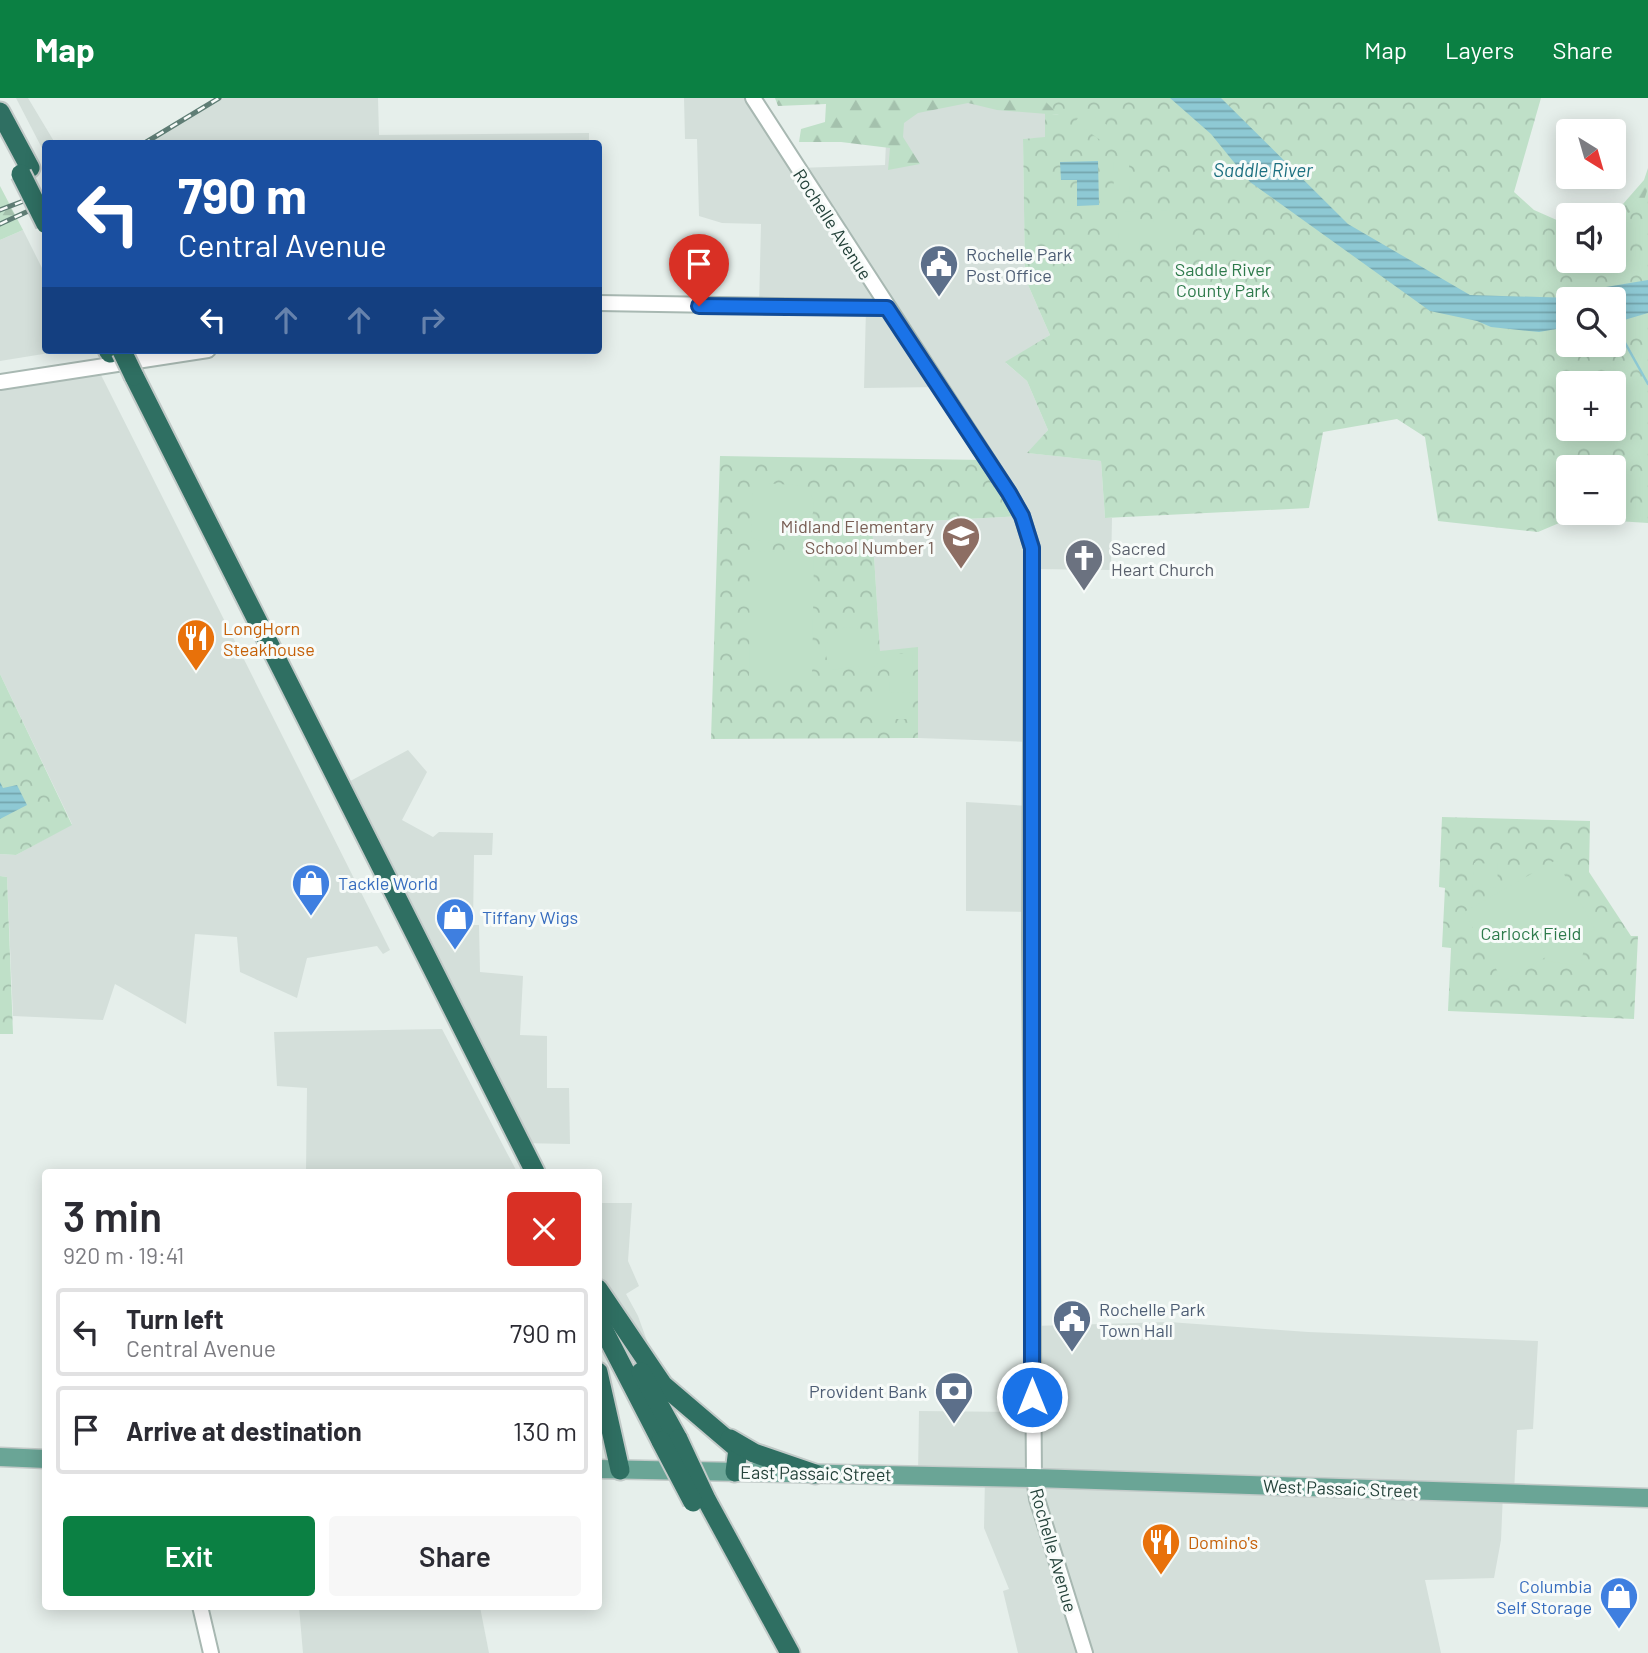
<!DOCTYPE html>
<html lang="en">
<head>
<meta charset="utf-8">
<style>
  body { margin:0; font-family:Barlow,sans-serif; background:#f7f7f7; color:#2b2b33; height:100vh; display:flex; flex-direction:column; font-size:26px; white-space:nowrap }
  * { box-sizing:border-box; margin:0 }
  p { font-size:23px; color:#7c7c81 }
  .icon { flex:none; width:38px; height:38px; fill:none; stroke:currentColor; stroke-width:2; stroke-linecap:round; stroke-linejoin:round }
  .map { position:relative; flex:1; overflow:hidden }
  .details { position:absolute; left:42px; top:1071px; width:560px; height:441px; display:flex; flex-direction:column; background:#fff; border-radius:7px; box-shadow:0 4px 18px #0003 }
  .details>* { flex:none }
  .top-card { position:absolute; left:42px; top:42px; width:560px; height:214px; border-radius:7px; box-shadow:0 4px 18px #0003; background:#1a4fa0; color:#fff; overflow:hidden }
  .needle { width:46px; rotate:143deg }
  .buttons { position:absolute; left:1556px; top:21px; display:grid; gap:14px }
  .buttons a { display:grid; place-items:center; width:70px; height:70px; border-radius:7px; background:#fff; box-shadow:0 4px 18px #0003; font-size:35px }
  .pin { position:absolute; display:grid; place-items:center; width:60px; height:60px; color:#fff; margin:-72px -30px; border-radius:50% 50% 50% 0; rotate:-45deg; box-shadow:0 0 7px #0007 }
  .pin .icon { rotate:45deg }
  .me { position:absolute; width:77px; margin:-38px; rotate:0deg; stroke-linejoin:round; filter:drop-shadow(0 0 5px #0008) }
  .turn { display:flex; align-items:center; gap:24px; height:147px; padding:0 21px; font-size:32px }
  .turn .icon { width:91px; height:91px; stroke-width:2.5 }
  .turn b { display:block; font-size:49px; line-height:60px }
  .lanes { display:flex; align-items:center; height:66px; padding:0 21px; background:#0003; justify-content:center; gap:35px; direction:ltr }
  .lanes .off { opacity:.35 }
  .round { display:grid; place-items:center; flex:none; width:74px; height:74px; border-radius:7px; background:#f7f7f7 }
  .overview { display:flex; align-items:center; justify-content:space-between; height:119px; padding:0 21px }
  h1 { font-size:42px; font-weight:600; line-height:52px }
  .primary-button { display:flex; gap:14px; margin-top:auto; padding:14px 21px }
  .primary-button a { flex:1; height:80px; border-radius:7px; background:#0b8043; color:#fff; font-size:28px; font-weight:600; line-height:80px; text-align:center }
  .primary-button a+a { background:#f7f7f7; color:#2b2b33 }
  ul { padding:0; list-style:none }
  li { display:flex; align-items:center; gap:21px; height:88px; margin:0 14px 10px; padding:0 7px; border:4px solid #e1e1e2; border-radius:7px }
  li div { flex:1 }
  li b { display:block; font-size:26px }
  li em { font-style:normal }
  header { display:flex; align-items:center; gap:42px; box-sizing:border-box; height:98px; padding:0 35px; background:#0b8043; color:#fff }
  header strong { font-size:33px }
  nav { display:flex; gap:38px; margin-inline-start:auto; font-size:24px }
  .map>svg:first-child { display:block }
  .built { fill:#d4dfda }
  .grass { fill:url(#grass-tufts) }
  .forest { fill:url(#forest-firs) }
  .park { fill:url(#park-crowns); fill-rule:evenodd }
  .pitch { fill:#bfe0c8 }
  .water { fill:url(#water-rules) }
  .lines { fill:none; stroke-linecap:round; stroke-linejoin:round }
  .stream { stroke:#8ec9d4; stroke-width:2.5 }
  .minor-casing { stroke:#a8b8b2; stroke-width:18 }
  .major-casing { stroke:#c2cac8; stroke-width:21 }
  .highway-casing { stroke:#c2cac8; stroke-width:23 }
  .minor { stroke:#fff; stroke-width:14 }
  .major { stroke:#6aa596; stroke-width:18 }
  .highway { stroke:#2f6f62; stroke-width:19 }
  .rail-casing { stroke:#5f7d75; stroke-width:5 }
  .rail { stroke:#f7fbf9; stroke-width:2.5; stroke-dasharray:8; stroke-linecap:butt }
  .highway-bridge-casing { stroke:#c2cac8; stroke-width:23; stroke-linecap:butt }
  .highway-bridge { stroke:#2f6f62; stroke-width:19 }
  .route-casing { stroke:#114b97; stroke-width:18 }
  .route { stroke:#1a73e8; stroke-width:12 }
  .labels { text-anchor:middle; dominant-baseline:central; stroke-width:6; stroke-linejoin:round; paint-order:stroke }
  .street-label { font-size:18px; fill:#24423a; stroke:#f7fbf9 }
  .service-label { font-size:18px; fill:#4e5e75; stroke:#f7fbf9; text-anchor:start }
  .park-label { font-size:18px; fill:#2d7a4b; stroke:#f7fbf9 }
  .education-label { font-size:18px; fill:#785e54; stroke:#f7fbf9; text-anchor:end }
  .worship-label { font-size:18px; fill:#5b616d; stroke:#f7fbf9; text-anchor:start }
  .food-label { font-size:18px; fill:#c56008; stroke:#f7fbf9; text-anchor:start }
  .shop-label { font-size:18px; fill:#366cbe; stroke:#f7fbf9; text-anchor:start }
  .water-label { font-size:19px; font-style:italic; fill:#1c6f80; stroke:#f7fbf9 }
</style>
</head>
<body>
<header>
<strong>Map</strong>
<nav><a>Map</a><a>Layers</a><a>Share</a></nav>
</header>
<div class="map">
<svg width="1648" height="1555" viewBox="0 0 1648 1555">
  <defs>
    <pattern id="grass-tufts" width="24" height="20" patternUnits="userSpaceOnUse" patternTransform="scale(1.75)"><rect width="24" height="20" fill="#bfe0c8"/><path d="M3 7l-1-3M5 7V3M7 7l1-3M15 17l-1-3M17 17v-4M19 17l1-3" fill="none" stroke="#a4c1ad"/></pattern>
    <pattern id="forest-firs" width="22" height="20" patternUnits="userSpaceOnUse" patternTransform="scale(1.75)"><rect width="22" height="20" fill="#bfe0c8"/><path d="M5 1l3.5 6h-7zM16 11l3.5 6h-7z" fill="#a4c1ad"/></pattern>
    <pattern id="park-crowns" width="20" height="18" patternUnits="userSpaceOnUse" patternTransform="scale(1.75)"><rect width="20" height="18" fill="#bfe0c8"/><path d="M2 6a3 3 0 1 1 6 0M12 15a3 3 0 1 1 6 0" fill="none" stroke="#a4c1ad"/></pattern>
    <pattern id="water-rules" width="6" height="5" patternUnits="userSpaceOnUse" patternTransform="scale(1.75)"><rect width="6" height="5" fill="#8ec9d4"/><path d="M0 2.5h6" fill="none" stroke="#74a5ad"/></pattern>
  </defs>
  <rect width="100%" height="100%" fill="#e6efeb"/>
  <g class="built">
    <polygon points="16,0 28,0 55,45 46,46 45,56"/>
    <polygon points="222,0 378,0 379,37 589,35 589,45 148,45"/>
    <polygon points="684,0 753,0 798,70 885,67 888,0 970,0 1045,15 1045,40 1023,41 1025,180 1050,237 1006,265 1027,283 1048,332 1028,355 1101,363 1105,420 1112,420 1111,472 1034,471 1030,644 918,640 918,550 880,554 872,426 1021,418 940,289 864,290 866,210 759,210 761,126 722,125 699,118 697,41 685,41"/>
    <polygon points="23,132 45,176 46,252 68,252 0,263 0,142"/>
    <polygon points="97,269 390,852 383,856 377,848 307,860 297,900 240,874 237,839 195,836 186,926 115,886 103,922 13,918 7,779 0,778 0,756 16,757 72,726 0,576 0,284"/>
    <polygon points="408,652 427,674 402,722 433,739 439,734 493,735 492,757 474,757 473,827 479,827 480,874 523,878 520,937 547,938 547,990 569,990 570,1046 520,1045 341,688"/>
    <polygon points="966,704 1030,708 1030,814 966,813"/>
    <polygon points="442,931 517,1074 306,1074 307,990 277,988 274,934"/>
    <polygon points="599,1105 632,1105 628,1163 639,1188 626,1196 638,1218 663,1287 599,1191"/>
    <polygon points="1169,1224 1308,1234 1538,1243 1533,1331 1517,1332 1514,1395 1503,1395 1501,1442 1494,1480 1425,1482 1441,1555 1018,1555 1003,1493 1009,1491 984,1430 985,1379 918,1377 919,1313 1032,1314 1033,1228"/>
    <polygon points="299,1509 480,1509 489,1555 303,1555"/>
  </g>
  <polygon class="grass" points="1603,105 1623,106 1639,134 1614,161 1614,117 1584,117"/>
  <g class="forest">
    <polygon points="775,0 1074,0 1060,17 997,12 968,5 918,15 904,25 903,39 920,66 888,72 890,50 841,44 799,44 801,31 825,24 826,6 778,8"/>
    <polygon points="1648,70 1648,126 1639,135 1623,106 1644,82"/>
    <polygon points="0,88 23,132 0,142"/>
  </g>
  <g class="park">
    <path d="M1042 0H1541L1514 94 1534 112 1568 127V163H1614V119L1641 111 1648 90V425L1571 420 1538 434 1438 423 1425 339 1397 321 1323 334 1309 410 1105 420 1101 363 1027 355 1048 332 1027 283 1005 264 1050 237 1025 180 1023 41 1045 39V15L1059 17ZM1568 201H1614V247H1568ZM1568 285H1614V331H1568ZM1568 369H1614V415H1568Z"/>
    <polygon points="720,358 987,362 1022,418 872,426 880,553 918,549 918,640 711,641"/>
    <polygon points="0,576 72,727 16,757 0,756"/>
    <polygon points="1442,719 1590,723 1589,774 1631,838 1638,838 1634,921 1448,913 1451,850 1442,849 1445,790 1439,789"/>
    <polygon points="0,778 7,779 13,936 0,936"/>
  </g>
  <g class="pitch">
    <polygon points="1085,11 1112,31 1103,44 1075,24"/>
    <polygon points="1113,63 1129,63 1130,97 1114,97"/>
    <polygon points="1175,112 1176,154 1154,154 1153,113"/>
    <polygon points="1139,113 1140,154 1119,155 1117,114"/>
    <path d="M753 380H759L764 385 807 388C830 425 787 459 751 439L753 393 749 384Z"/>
    <polygon points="750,453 814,454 812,585 749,585"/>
    <path d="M845 529 860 531 866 553 875 551 878 564 871 574 862 576 858 568 832 572C821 554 824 537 845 529Z"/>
    <polygon points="890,556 913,556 912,595 889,594"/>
    <rect x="873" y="598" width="38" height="23"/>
    <polygon points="1556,762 1595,831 1586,836 1581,868 1546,863 1546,859 1503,883 1464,814"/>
    <polygon points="1474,765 1498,766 1497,790 1472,789"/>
  </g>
  <g class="water">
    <polygon points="1170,0 1221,0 1348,126 1470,197 1573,200 1600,190 1648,182 1648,215 1614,225 1614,201 1568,201 1568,229 1539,234 1491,229 1477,223 1430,213 1250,84 1211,36"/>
    <polygon points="1098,63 1099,107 1077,108 1077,82 1061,82 1060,64"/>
    <polygon points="0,684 3,690 17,687 27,707 0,721"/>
  </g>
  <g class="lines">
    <polyline class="stream" points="1614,235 1624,243 1648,286"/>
    <g class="minor-casing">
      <g id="minor">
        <polyline points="753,0 1009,395 1022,418 1032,450 1030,841 1034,1380 1037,1401 1085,1555"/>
        <polyline points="598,205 887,210"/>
        <polyline points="0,284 208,252"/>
        <polyline points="200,1508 211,1555"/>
      </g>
    </g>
    <g class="major-casing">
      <g id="major">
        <polyline points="0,1359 46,1361"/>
        <polyline points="598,1371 1034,1380 1648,1400"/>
      </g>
    </g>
    <g class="highway-casing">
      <g id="highway">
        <polyline points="0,14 30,70"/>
        <polyline points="108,252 110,255"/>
        <polyline points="134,278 535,1074"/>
        <polyline points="598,1191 663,1287 738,1351 735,1374"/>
        <polyline points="598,1221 661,1343"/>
        <polyline points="598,1274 620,1372"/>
        <polyline points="641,1274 678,1341"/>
        <polyline points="730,1341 754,1355 815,1376"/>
        <polyline points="706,1401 790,1555"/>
      </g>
    </g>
    <use href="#minor" class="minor"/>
    <use href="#major" class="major"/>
    <use href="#highway" class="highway"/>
    <g class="rail-casing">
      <g id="rail">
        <polyline points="143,46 219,0"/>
        <polyline points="0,112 42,96"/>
        <polyline points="0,126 46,105"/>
      </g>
    </g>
    <use href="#rail" class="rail"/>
    <g class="highway-bridge-casing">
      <g id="highway-bridge">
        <polyline points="21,76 46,126"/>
        <polyline points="122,253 134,278"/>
        <polyline points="678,1341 706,1401"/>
        <polyline points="661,1343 693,1404"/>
      </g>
    </g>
    <use href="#highway-bridge" class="highway-bridge"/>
  </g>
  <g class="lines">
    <g class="route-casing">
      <polyline id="route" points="699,208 887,210 1009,395 1022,418 1032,450 1032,1299"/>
    </g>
    <use href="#route" class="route"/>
  </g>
  <defs>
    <g id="civic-pin" transform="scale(2.0125)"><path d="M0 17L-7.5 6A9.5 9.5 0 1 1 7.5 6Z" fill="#5c6f8a" stroke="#f7fbf9"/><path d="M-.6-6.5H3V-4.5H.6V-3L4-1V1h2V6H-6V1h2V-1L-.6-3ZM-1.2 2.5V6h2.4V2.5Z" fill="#fff"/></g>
    <g id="school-pin" transform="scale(2.0125)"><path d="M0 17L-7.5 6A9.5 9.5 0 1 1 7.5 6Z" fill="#8d6e63" stroke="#f7fbf9"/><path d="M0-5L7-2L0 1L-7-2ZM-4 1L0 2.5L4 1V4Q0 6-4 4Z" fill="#fff"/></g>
    <g id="church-pin" transform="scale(2.0125)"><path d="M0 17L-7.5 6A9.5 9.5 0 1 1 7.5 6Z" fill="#6b7280" stroke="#f7fbf9"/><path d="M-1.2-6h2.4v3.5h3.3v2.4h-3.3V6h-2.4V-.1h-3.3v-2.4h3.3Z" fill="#fff"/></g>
    <g id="restaurant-pin" transform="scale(2.0125)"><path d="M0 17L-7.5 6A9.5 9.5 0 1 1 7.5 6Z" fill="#e8710a" stroke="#f7fbf9"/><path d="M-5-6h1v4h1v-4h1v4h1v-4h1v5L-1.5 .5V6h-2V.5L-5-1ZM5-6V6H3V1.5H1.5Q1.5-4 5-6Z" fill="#fff"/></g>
    <g id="shop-pin" transform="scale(2.0125)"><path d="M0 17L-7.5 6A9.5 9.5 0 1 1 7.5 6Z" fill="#3f7fe0" stroke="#f7fbf9"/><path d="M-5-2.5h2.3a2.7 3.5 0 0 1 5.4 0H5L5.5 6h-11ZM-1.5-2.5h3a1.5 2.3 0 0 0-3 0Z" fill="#fff"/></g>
    <g id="bank-pin" transform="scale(2.0125)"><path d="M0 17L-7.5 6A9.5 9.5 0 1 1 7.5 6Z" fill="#5c6f8a" stroke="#f7fbf9"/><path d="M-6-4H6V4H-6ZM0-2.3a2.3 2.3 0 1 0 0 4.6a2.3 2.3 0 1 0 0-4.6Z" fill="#fff"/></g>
  </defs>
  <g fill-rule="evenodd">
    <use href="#civic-pin" x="939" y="166"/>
    <use href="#school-pin" x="961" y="438"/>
    <use href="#church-pin" x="1084" y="460"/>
    <use href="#restaurant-pin" x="196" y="540"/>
    <use href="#shop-pin" x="311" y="785"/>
    <use href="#shop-pin" x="455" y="819"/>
    <use href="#civic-pin" x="1072" y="1221"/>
    <use href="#bank-pin" x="954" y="1293"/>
    <use href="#restaurant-pin" x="1161" y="1444"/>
    <use href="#shop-pin" x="1619" y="1498"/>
  </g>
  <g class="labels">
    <g class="street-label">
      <text transform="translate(833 126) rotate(57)">Rochelle Avenue</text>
      <text transform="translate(816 1375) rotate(1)">East Passaic Street</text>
      <text transform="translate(1341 1390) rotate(2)">West Passaic Street</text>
      <text transform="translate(1054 1452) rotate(74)">Rochelle Avenue</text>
    </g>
    <g class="service-label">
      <text x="966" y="156">Rochelle Park<tspan x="966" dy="21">Post Office</tspan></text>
      <text x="1099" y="1211">Rochelle Park<tspan x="1099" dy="21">Town Hall</tspan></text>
      <text x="927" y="1293" text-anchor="end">Provident Bank</text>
    </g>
    <g class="park-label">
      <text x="1223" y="171">Saddle River<tspan x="1223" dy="21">County Park</tspan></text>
      <text x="1531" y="835">Carlock Field</text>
    </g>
    <g class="education-label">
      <text x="934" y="428">Midland Elementary<tspan x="934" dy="21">School Number 1</tspan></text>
    </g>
    <g class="worship-label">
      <text x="1111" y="450">Sacred<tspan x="1111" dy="21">Heart Church</tspan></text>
    </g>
    <g class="food-label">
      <text x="223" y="530">LongHorn<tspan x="223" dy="21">Steakhouse</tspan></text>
      <text x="1188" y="1444">Domino's</text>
    </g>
    <g class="shop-label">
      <text x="338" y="785">Tackle World</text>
      <text x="482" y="819">Tiffany Wigs</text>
      <text x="1592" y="1488" text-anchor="end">Columbia<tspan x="1592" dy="21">Self Storage</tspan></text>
    </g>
    <g class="water-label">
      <text x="1263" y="71">Saddle River</text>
    </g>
  </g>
</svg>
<div class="buttons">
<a><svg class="needle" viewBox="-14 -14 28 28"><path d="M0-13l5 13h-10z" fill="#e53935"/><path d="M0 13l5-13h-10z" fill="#7c7c81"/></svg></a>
<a><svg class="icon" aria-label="sound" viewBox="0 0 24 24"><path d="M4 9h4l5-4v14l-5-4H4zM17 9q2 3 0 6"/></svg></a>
<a><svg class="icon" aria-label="search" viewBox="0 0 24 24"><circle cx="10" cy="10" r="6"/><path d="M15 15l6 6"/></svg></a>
<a>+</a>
<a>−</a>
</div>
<div class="pin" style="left:699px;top:208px;background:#d93025"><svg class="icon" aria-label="arrive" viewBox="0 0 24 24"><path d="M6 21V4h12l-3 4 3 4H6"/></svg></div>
<svg class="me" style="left:1032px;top:1299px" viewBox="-20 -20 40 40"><circle r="17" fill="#1a73e8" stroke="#fff" stroke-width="3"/><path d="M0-11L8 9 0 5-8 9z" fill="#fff"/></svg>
<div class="top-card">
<div class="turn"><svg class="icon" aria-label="left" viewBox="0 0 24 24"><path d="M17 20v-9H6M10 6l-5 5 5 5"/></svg><div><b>790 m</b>Central Avenue</div></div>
<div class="lanes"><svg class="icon" aria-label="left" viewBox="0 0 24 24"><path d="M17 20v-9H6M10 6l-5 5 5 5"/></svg><svg class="icon off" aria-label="ahead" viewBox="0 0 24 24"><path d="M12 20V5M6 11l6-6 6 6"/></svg><svg class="icon off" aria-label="ahead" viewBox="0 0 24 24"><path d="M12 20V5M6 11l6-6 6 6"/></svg><svg class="icon off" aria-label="right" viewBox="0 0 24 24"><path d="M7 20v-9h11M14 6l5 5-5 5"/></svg></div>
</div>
<section class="details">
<div class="overview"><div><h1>3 min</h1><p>920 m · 19:41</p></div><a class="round" style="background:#d93025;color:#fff"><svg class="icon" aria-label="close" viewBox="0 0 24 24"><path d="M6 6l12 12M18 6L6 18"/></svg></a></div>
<ul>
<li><svg class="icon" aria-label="left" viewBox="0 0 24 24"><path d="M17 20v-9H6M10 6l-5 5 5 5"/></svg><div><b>Turn left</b><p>Central Avenue</p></div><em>790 m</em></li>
<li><svg class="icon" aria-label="arrive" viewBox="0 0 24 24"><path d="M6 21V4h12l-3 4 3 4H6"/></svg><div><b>Arrive at destination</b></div><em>130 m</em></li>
</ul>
<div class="primary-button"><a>Exit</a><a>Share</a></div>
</section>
</div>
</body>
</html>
